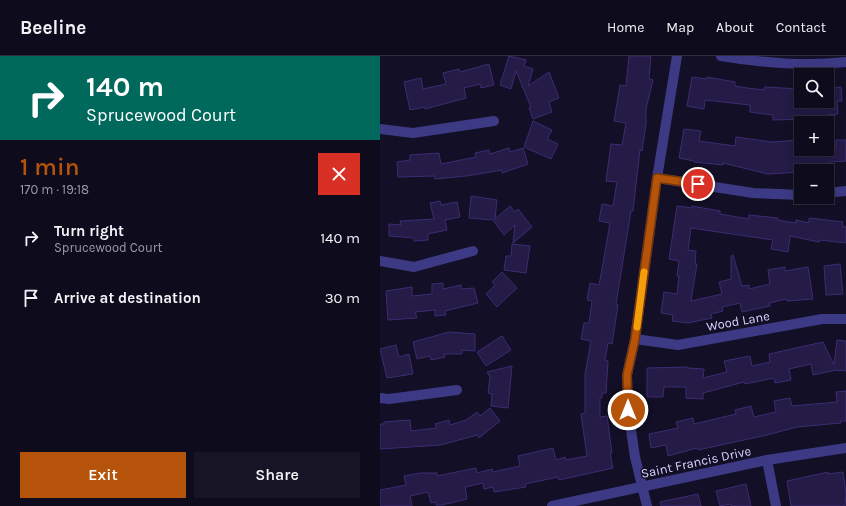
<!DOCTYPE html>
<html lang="en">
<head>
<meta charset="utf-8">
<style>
  body { margin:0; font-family:Karla,sans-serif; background:#171425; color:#f1f3f6; height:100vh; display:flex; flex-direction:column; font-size:15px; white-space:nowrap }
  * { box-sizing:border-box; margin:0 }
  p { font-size:13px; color:#9b9ba3 }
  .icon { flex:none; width:22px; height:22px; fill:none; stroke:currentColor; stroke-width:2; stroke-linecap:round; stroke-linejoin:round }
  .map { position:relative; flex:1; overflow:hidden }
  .panel { display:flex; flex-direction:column; background:#0e0b1c; width:380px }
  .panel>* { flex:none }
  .hud { background:#00695c; color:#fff; overflow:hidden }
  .controls { position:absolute; left:414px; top:12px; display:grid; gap:8px }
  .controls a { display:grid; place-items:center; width:40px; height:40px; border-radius:0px; background:#0e0b1c; box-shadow:0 2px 10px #0003,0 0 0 1px #2e2b3b; font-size:20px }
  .pin { position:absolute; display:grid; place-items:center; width:34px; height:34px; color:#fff; margin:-17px; border:2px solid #fff; border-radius:50%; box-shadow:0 1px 4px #0007 }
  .me { position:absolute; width:44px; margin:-22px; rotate:0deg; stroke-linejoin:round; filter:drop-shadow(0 0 3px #0008) }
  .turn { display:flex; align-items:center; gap:14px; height:84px; padding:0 20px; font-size:18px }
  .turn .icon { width:52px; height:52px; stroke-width:2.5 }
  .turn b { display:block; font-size:28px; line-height:34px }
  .round { display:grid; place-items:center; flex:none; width:42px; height:42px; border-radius:0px; background:#171425 }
  .headline { display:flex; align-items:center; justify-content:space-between; height:68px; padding:0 20px }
  h1 { font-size:24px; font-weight:600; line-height:30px; color:#b45309 }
  .cta { display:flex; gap:8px; margin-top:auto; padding:8px 20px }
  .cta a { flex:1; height:46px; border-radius:0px; background:#b45309; color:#fff; font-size:16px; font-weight:600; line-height:46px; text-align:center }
  .cta a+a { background:#171425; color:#f1f3f6 }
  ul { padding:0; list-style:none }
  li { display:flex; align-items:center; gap:12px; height:60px; padding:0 20px }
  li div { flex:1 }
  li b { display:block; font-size:15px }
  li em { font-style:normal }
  header { display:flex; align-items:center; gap:24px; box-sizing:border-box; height:56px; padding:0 20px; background:#0e0b1c; border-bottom:1px solid #2e2b3b }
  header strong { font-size:19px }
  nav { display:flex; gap:22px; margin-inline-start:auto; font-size:14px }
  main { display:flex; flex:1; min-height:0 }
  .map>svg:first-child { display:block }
  .building { fill:#241b47; stroke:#3b2d73 }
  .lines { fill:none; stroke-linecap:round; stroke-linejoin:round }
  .minor { stroke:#3d3a85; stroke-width:10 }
  .route-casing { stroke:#753606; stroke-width:10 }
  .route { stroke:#b45309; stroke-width:7 }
  .slow { stroke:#f59e0b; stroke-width:7 }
  .labels { text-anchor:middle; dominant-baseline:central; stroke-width:3; stroke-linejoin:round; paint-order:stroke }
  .street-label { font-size:13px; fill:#d9d4ff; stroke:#130f26 }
</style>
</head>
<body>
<header>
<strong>Beeline</strong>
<nav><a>Home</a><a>Map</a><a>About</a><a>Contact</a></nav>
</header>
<main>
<section class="panel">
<div class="hud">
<div class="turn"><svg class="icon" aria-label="right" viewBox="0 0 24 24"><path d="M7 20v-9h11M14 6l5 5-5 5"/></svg><div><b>140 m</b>Sprucewood Court</div></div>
</div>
<div class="headline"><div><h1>1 min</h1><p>170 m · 19:18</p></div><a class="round" style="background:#d93025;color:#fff"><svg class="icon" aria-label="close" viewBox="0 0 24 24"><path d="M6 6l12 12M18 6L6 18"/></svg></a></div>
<ul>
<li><svg class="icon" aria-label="right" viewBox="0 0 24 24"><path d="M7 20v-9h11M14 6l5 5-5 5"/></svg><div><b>Turn right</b><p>Sprucewood Court</p></div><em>140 m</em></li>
<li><svg class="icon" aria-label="arrive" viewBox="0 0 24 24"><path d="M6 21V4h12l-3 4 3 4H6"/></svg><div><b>Arrive at destination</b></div><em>30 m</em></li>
</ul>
<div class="cta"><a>Exit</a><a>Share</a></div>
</section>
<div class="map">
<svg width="466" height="450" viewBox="0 0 466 450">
  <rect width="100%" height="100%" fill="#130f26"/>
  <g class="building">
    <polygon points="129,0 146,4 144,10 153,13 148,30 169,16 179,42 169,46 172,56 153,63 149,52 151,51 136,15 131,33 120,29"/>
    <polygon points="249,0 271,0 269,23 273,24 266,53 266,68 262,95 260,94 253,155 251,155 236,248 238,249 232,288 228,287 225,304 228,305 226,337 222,337 222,342 220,342 220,361 227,360 232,397 230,397 233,412 179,424 178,421 164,424 145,428 146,431 114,436 113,431 104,433 103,427 85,431 87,443 62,449 56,449 56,446 51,447 48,436 30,440 32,450 0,450 0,434 26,429 24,420 40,417 57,417 57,420 96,412 97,417 112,413 113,416 140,410 138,400 173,392 176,404 185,401 186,404 207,400 201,358 205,357 205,318 211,285 201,283 204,267 209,267 212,245 207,244 210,227 219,229 222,213 230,167 219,165 222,148 233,150 237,126 226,125 231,88 242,89 246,67 234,65 240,29 246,30"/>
    <polygon points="109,8 114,29 101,32 100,28 84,32 86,42 45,53 45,51 30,54 24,26 41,22 43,33 66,28 63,17 79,13 80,16"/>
    <polygon points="312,21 327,23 327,21 355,26 355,30 367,32 384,34 385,31 421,33 421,45 447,45 447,33 461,31 462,45 457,45 458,58 430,61 430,63 393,64 393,59 370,56 370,49 325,44 324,53 307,50"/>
    <polygon points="153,65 172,74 167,83 178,88 171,103 144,91"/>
    <polygon points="304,73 321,75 319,85 355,90 356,81 392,86 419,84 420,93 456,93 456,84 466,84 466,105 450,106 451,114 439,115 438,112 420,113 420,116 388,118 343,107 343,109 314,106 314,105 299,102"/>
    <polygon points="129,92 130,96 143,92 148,108 122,117 122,114 86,120 55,123 55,120 18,121 17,106 30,104 30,99 59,97 61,108 96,101 95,97 109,94 110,98"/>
    <polygon points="91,140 117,144 115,163 130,150 135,156 138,153 152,171 133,187 135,169 124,179 113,164 89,162"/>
    <polygon points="60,145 61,149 77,146 80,161 65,164 67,174 48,178 48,184 34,185 34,182 9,180 9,168 21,169 20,165 54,163 50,147"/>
    <polygon points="297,150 312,152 312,150 340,155 340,158 369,163 369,159 398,162 397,164 416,167 416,164 429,167 429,162 463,166 462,170 466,171 466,187 440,184 439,186 410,180 408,196 391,193 393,184 311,172 308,194 316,195 315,208 317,208 311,245 342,238 339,226 351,223 351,200 353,199 362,230 369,229 369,233 390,228 388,214 405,211 405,215 428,211 433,243 407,245 406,243 389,247 390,250 362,256 360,247 342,251 343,255 331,258 332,262 308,267 292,265 293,259 281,257 284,236 297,238 299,220 297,220 299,205 289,203"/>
    <polygon points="132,188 150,190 146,217 124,214 126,200 131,200"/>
    <polygon points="460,208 463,238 446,239 444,210"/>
    <polygon points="122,216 137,232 117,251 106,238 115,229 112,226"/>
    <polygon points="63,227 63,233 81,229 81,233 94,232 98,247 65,255 66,259 55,260 55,254 35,256 37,262 8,264 6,235 32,231 32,240 52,238 52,228"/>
    <polygon points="69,276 95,278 95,295 82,294 82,298 64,298 65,301 51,304 50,300 37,303 33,286"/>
    <polygon points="122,280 131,294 106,310 97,296"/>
    <polygon points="457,284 466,285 466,315 456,314 433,319 431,308 409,313 411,324 395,327 394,322 365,328 364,326 323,337 323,343 306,342 306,331 284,331 283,341 267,341 267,312 308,311 308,312 324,313 323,322 347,316 344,305 370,300 372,310 390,306 389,298 443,286 454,309"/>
    <polygon points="16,289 19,301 29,298 33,318 7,322 0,293"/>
    <polygon points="132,310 128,352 111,350 112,338 108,337 110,321 107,316"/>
    <polygon points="466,335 466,365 460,365 461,367 417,371 387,379 318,394 317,392 288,400 286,389 271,392 269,378 298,372 296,366 313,362 314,368 356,358 355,354 371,350 374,361 396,356 394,345 410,342 412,350 457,346 456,336"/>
    <polygon points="110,352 120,365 99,382 97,379 61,389 0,393 0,368 4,368 4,366 30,364 31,375 57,372 55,368 69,364 70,369 86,364 97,356 100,360"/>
    <polygon points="448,416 448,418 463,416 466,437 465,450 411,450 407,425"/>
    <polygon points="366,428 371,450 351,450 351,448 340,450 336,435"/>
    <polygon points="318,438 321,450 281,450 280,446"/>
  </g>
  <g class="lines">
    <g class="minor">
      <path d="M341 0C383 7 424 11 466 6"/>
      <polyline points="0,73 33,77 114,65"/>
      <polyline points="277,122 373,137 421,139"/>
      <polyline points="447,137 466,135"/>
      <polyline points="0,205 34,211 93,195"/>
      <polyline points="255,283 298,289 442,263 466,263"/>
      <polyline points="0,342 9,343 77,334"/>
      <polyline points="387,404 396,450"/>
      <polyline points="172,450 387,404 466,392"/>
      <polyline points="267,450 255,401 248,354 247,319 255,283 277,122 297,0"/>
    </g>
  </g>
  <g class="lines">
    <g class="route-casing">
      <polyline id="route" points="248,354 247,319 255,283 277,122 318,128"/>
    </g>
    <use href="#route" class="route"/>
    <polyline class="slow" points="257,271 264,216"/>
  </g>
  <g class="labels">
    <g class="street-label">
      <text transform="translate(358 265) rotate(-10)">Wood Lane</text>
      <text transform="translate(316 406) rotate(-12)">Saint Francis Drive</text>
    </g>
  </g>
</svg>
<div class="controls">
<a><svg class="icon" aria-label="search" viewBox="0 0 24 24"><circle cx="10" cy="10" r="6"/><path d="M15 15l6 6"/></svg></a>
<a>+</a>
<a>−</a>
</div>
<div class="pin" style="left:318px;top:128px;background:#d93025"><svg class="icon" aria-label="arrive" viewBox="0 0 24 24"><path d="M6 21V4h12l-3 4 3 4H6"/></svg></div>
<svg class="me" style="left:248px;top:354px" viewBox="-20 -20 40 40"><circle r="17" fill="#b45309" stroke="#fff" stroke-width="3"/><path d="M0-11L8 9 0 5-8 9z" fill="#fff"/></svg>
</div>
</main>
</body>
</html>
